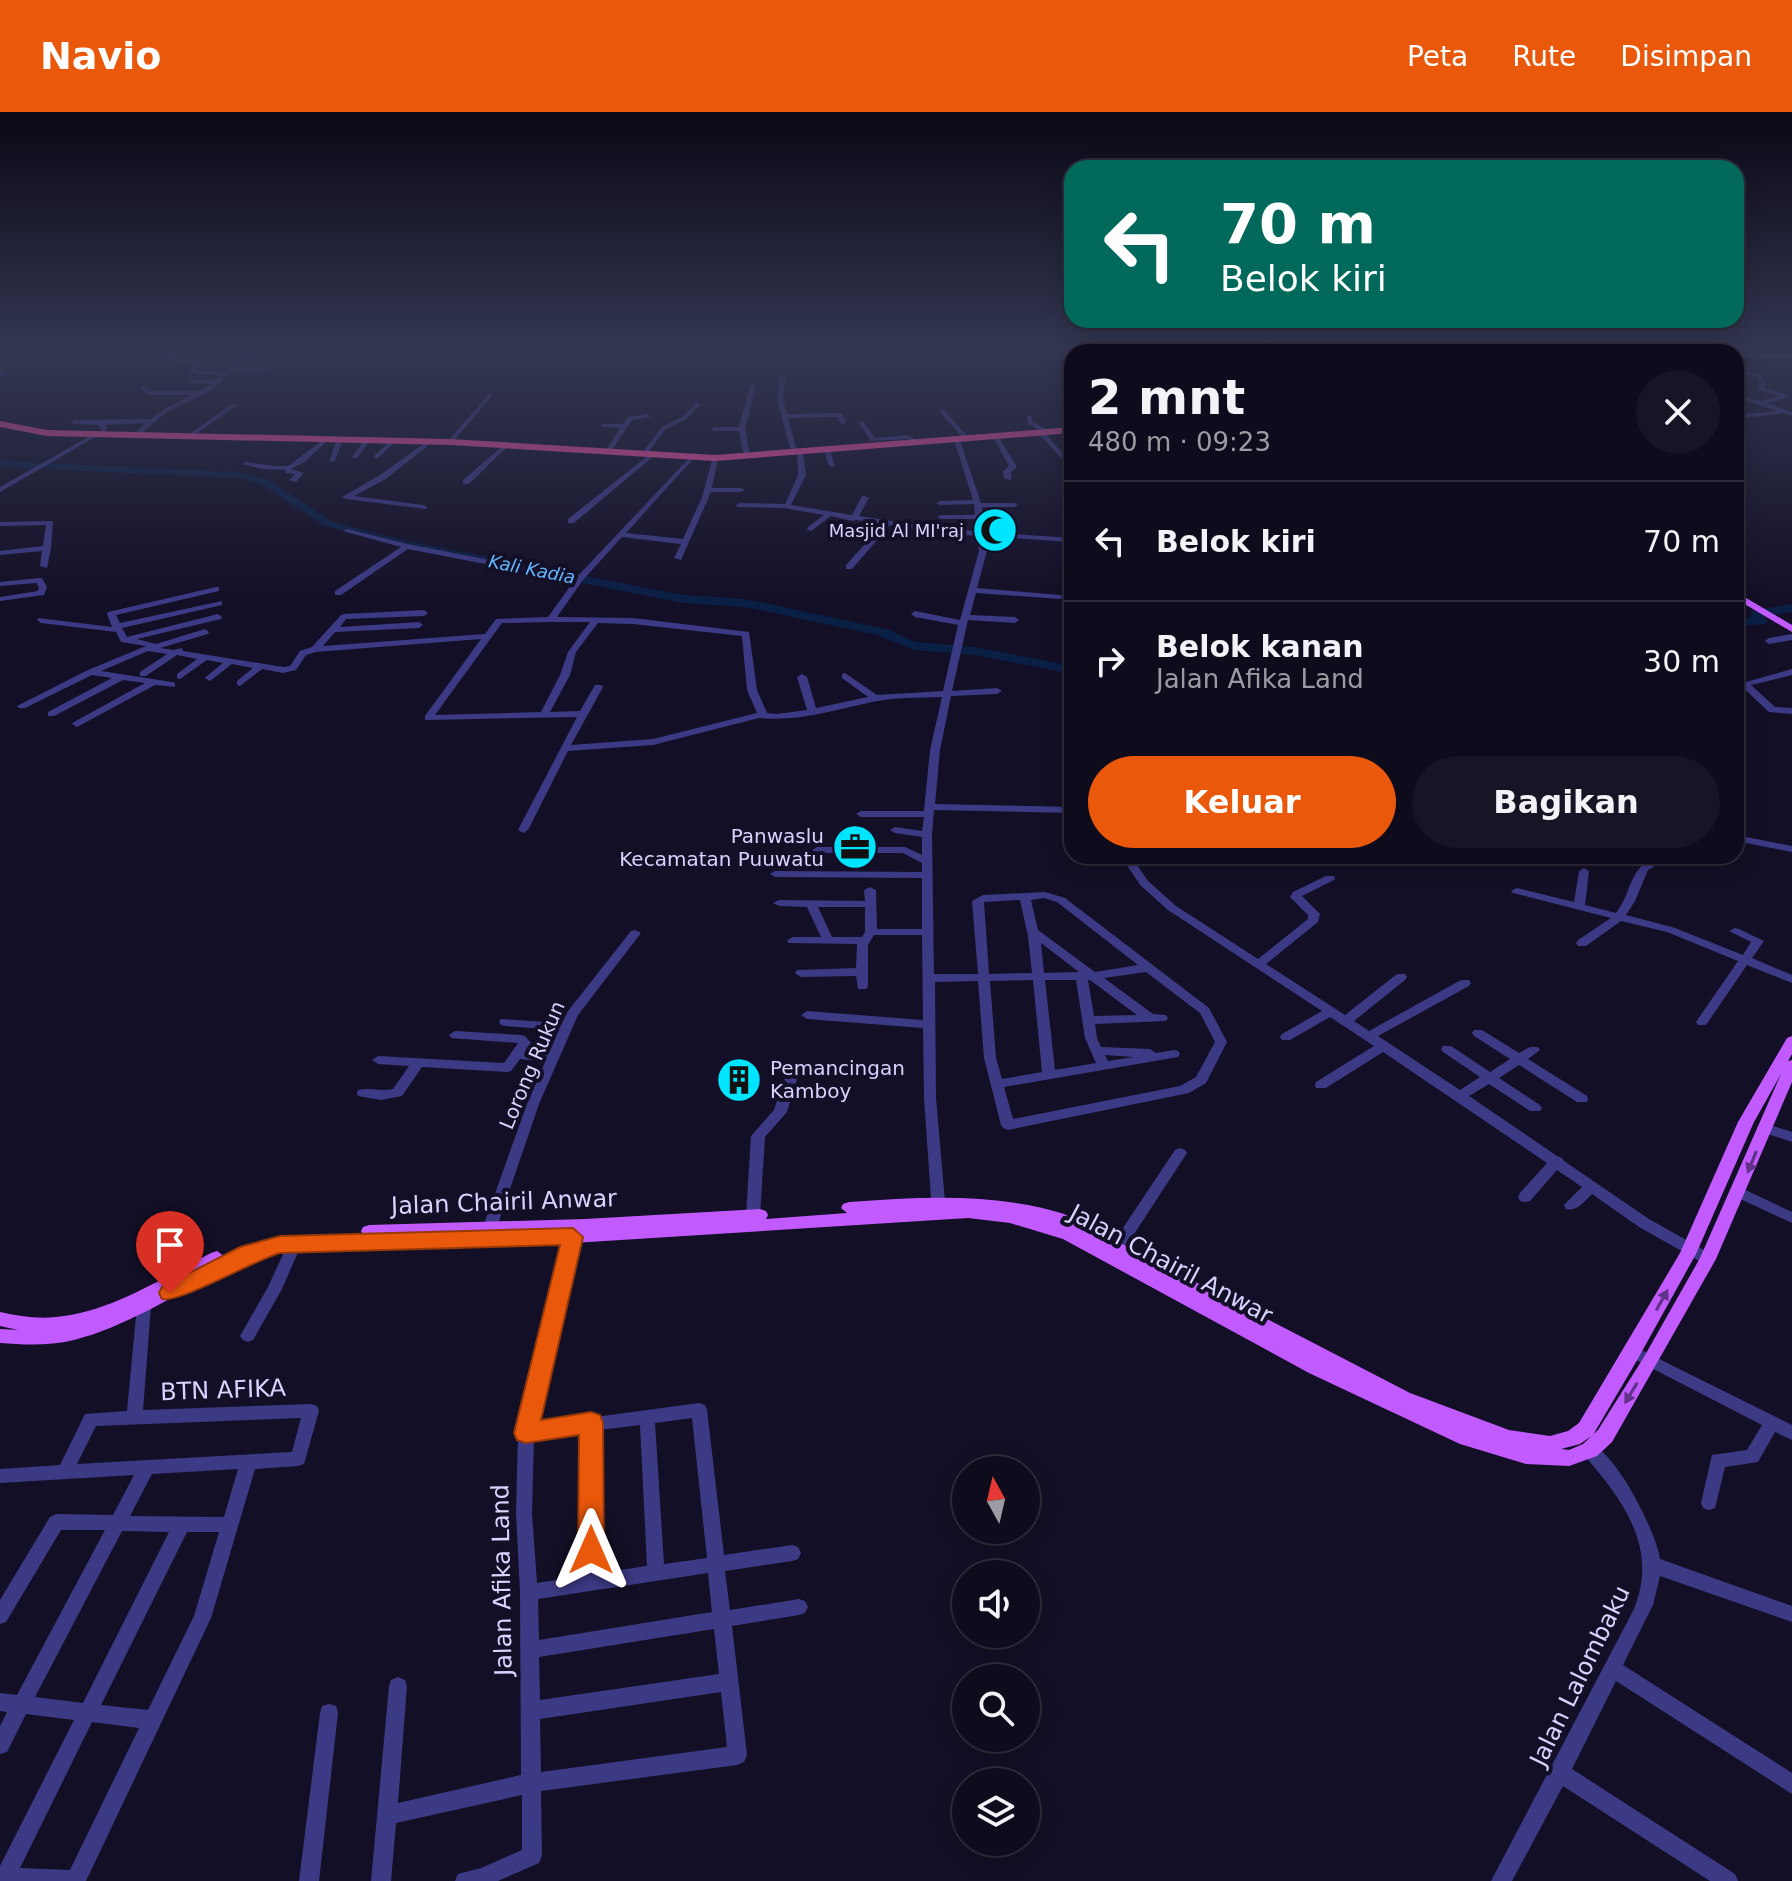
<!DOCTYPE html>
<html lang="id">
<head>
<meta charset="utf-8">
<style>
  body { margin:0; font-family:"DejaVu Sans",sans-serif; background:#171425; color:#f1f3f6; height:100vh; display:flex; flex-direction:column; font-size:30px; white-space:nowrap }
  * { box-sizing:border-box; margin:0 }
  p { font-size:26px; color:#9b9ba3 }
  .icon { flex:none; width:44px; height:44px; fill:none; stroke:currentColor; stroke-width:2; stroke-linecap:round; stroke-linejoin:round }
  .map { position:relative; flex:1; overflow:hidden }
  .drawer { position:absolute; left:1064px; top:232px; width:680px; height:520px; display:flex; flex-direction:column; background:#0e0b1c; border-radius:24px; box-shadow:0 4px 20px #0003,0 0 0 2px #2e2b3b }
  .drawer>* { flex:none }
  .guide { position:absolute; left:1064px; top:48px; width:680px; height:168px; border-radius:24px; box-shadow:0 4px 20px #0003,0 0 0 2px #2e2b3b; background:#00695c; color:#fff; overflow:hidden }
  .needle { width:52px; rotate:352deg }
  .controls { position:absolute; left:952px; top:1344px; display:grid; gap:16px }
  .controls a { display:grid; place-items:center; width:88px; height:88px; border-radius:50%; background:#0e0b1c; box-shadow:0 4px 20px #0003,0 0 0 2px #2e2b3b; font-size:40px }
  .pin { position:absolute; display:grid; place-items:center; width:68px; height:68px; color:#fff; margin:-82px -34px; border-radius:50% 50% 50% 0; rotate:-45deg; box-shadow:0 0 8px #0007 }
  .pin .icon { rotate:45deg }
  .me { position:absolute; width:88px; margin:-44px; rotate:0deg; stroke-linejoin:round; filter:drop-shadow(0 0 6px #0008) }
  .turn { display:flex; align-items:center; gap:28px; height:168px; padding:0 24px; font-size:36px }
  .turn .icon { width:104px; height:104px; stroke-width:2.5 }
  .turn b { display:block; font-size:56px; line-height:68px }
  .round { display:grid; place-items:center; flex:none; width:84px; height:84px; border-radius:42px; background:#171425 }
  .head { display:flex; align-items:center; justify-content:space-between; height:136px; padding:0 24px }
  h1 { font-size:48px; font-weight:700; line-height:60px }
  .primary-button { display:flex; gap:16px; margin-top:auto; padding:16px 24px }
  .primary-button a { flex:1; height:92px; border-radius:48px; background:#ea580c; color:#fff; font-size:32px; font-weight:700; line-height:92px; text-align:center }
  .primary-button a+a { background:#171425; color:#f1f3f6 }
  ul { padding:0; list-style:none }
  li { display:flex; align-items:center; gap:24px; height:120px; padding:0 24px; border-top:2px solid #2e2b3b }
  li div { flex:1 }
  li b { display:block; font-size:30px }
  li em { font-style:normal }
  header { display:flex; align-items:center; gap:48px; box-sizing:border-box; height:112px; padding:0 40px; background:#ea580c; color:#fff }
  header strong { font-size:38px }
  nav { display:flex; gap:44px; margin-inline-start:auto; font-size:28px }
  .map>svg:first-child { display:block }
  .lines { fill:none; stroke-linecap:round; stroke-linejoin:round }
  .river { fill:#0a1f44; fill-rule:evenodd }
  .minor { fill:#3d3a85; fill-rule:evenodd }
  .major { fill:#c25bff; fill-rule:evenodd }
  .highway { fill:#ff4fa3; fill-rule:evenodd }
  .oneway { fill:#623188 }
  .route { fill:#ea580c; stroke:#983908; stroke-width:2 }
  .labels { text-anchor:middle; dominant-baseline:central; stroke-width:8; stroke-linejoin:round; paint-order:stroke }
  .far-poi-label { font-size:18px; fill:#d9d4ff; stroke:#130f26; text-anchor:end }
  .far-water-label { font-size:18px; font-style:italic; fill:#62b6ff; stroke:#130f26 }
  .poi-label { font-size:20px; fill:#d9d4ff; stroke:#130f26; text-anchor:end }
  .street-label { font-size:20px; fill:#d9d4ff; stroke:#130f26 }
  .near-street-label { font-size:24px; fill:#d9d4ff; stroke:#130f26 }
</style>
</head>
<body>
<header>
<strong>Navio</strong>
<nav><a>Peta</a><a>Rute</a><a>Disimpan</a></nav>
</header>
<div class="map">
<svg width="1792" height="1769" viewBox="0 0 1792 1769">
  <rect width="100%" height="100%" fill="#130f26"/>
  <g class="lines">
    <g class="river">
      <polygon points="0,349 238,360 269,368 333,410 407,429 683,483 745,487 886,517 916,530 975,535 1072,554 1072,562 975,543 914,538 877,523 745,495 683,491 406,436 325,414 261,372 238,366 0,355"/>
      <polygon points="1792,492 1792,500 1764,504 1767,509 1766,512 1736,514 1736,506 1751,506 1751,499"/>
    </g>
    <g class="minor">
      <polygon points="178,241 185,241 174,247 202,249 202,251 195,258 224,260 241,244 224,243 221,241 250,241 236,255 267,256 270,258 267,260 232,259 212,278 168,299 140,322 135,321 146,311 105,313 107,318 104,320 102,319 98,313 74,312 71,310 74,308 151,307 164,297 192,283 148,283 141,277 141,275 145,275 150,279 200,279 212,272 191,271 189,270 189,268 216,268 220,264 188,261 188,259 195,252 162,248"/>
      <polygon points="189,241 202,241 199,243"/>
      <polygon points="1736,257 1760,262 1765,271 1764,276 1789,283 1789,285 1767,291 1792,300 1792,304 1784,301 1736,307 1736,303 1778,299 1736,285 1736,281 1760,289 1780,284 1758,278 1759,271 1756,264 1736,261"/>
      <polygon points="0,260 8,262 0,264"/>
      <path d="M782 263 785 265 783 288 787 302 840 301 843 303 846 311 841 312 837 305 788 306 797 339 800 338 803 340 806 363 791 393 852 403 862 384H865L869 386 859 404 943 417 977 419 976 407H941L937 405 941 403H975L974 392 940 393 936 391 940 389 973 388 954 328 957 326 960 328 981 391H1014L1018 393 1014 395H982L985 420 1072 426V430L985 424 987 439 977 476 1060 483 1064 485 1060 487 976 481 970 503 1015 505 1019 508 1015 511 968 508 952 579 997 576 1002 579 997 582 951 584 940 638 935 692 1072 695V701L934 698 932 723 934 862H978L972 789 983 783 1045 780 1065 786 1209 896 1227 930 1206 971 1189 981 1008 1018 1003 1016 1001 1013 984 946 978 869 935 870 936 986 946 1101 944 1105 939 1106 934 1105 932 1101 924 986 923 916 807 907 801 903 807 899 923 908 922 823H874L868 833V874L866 877H858L856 864 801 865 795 861 797 858 856 856 857 832 789 831 787 829 789 827 793 825H821L807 795 779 794 773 791 779 788 865 789 864 778 870 775 876 778 877 817H922V766L775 765 770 762 775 759 922 760V751L903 741H817L812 738 817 735H905L922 743V725L895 721 890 718 895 715 922 719 924 705H861L856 702 861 699H924L930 638 942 585C919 586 894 585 872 590 835 598 797 610 759 606L653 633 568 639 528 718 523 721 518 718 577 605 425 608V604L481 527 316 540 306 543 296 558 283 561 262 557 240 574 237 573V569L253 556 232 552 210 569 205 566 207 564 223 551 207 548 180 567 177 566V562L197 547 177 543 146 564H140V560L167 542 148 539 101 559 172 570 175 571V575L155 573 77 615 72 612 74 610 145 571 123 568 54 604H48V600L112 566 92 563 25 596H19L17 594 88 558 146 534 121 530 116 520 41 511 37 508 38 506 112 515 107 502 108 500 216 475H219V479L116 503 120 511 222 489V493L122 516 127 525 218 502 222 505 221 507 137 527 156 532 205 517 209 520 208 522 160 536 174 538 182 536 183 539 283 555 290 554 300 539 312 535 341 503 344 502 424 498 428 501 424 504 346 507 340 515 419 510 423 513 419 516 335 520 323 534 485 522 496 507 548 505 574 469 408 437 341 483H335V479L401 435 343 419 347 417 407 432 577 465 691 344 693 345V347L626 421 683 427 702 385 713 345 718 346 712 376H741L745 378 741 380H711L681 448 674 446 681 432 622 425 583 468 557 505 633 506 749 520 757 578 767 601 777 602 807 598 797 565 802 562 807 565 816 596 868 585 842 566V562L845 561 877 583 943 579 958 513 915 505 911 502 915 499 960 508 979 439 977 424 943 421 890 413 852 457H846V453L883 412 856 408 853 409 831 404 811 419 807 417 808 415 824 403 784 396 737 395 736 393 740 391 785 392 798 363 797 341 791 340 777 288 779 265ZM551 510H590L568 540 560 563 541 600 435 603 502 511ZM598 511 633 512 742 524 747 578 757 601 653 627 571 633 603 575 601 573H595L580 599 550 600 570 563 576 540ZM1044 786 1057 790 1138 853 1095 860 1038 818 1031 788ZM1020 788 1028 824 1032 861 989 862 984 790ZM818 795H865V820L862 825H832ZM1041 831 1079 860 1044 861ZM1146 860 1200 901 1215 930 1196 965 1180 974 1013 1007 1004 975 1178 945 1180 942 1178 939 1174 938 1156 941 1150 937 1101 935 1097 926 1095 912 1166 909 1168 906 1166 903 1153 902 1104 866ZM1033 868 1042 960 1002 967 996 946 990 869ZM1045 868H1076L1085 926 1096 951 1055 958ZM1088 868H1090L1137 903 1094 904ZM1105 943 1134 945 1108 949Z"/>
      <polygon points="753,272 756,274 745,317 750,344 747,346 744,344 739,319 714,319 711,317 714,315 739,315 750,274"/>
      <polygon points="1071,280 1072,280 1072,286 1068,282"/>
      <polygon points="490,281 492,282 492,284 452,331 448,331 448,329"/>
      <polygon points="696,291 701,292 686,307 666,317 646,343 642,343 642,341 662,315 682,305"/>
      <polygon points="232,292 237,293 192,325 188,325 188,323"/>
      <polygon points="940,298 944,298 969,326 969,328 965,328 940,300"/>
      <polygon points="647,302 650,304 649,305 632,308 610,341 606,341 605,340 620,316 603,315 600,313 601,312 623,312 628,305"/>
      <polygon points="1027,304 1031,304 1033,310 1050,319 1050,321 1045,321 1072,352 1072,358 1039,322 1038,321 1041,319 1028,312"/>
      <polygon points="862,309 864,310 875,326 908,323 923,331 920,333 907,327 871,329 859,311"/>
      <polygon points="1063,318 1067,318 1072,323 1072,330 1063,320"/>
      <polygon points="97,320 100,322 99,323 0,380 0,375"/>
      <polygon points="994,324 998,324 1017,355 1011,360 1011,368 1004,366 1003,359 1009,354 993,325"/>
      <polygon points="324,327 327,329 326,330 306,349 291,357 304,361 296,370 289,368 295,362 285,361 285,358 262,357 242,352 246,350 274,354 288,354"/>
      <polygon points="339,328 342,330 335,349 329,350 336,330"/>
      <polygon points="429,328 432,330 431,331 386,367 354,384 423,393 427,395 426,397 346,387 342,385 380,363"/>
      <polygon points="363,330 368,331 357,346 353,346 352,345"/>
      <polygon points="389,330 394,331 378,346 374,346 374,344"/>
      <polygon points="506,331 509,333 508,334 469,372 463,372 463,368"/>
      <polygon points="827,336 830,338 835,355 829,354 824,338"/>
      <polygon points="650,342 655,343 574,411 568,411 568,407"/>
      <polygon points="53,409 51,436 47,456 40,454 42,439 0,443 0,439 43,434 46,413 0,414 0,410"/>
      <polygon points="39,466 42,466 47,475 44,483 0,489 0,485 38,479 39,475 36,471 0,474 0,470"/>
      <polygon points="1792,522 1792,528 1769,532 1765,529 1769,526"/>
      <polygon points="1792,557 1792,563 1751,573 1775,595 1792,596 1792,602 1769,600 1739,572"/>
      <polygon points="1736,723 1792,734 1792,740 1736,729"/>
      <path d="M1121 744H1131L1148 769 1176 794 1258 847 1308 807V803L1290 785 1293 780 1326 764H1334L1335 766 1334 768 1302 784 1320 802 1318 810 1266 852 1345 903 1397 862H1405L1407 865 1405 868 1354 909 1369 919 1461 868H1469L1471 871 1469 874 1378 924 1460 978 1480 965 1443 940 1441 937 1443 934H1451L1490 960 1510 947 1474 924 1472 921 1474 918H1482L1519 941 1530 935H1538L1540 938 1528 947 1587 984 1588 987 1587 990H1577L1519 953 1499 966 1540 993 1542 996 1540 999H1530L1489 972 1469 984 1557 1044 1562 1046 1564 1049 1649 1107 1713 1143 1715 1147 1713 1151 1708 1153 1703 1151 1639 1115 1592 1082C1585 1089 1577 1100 1566 1097L1564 1093 1582 1075 1557 1058 1530 1089 1525 1090 1520 1089 1518 1085 1520 1081 1547 1051 1383 940 1326 976H1316L1315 973 1316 970 1374 934 1330 905 1290 928H1282L1280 925 1282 922 1322 899 1168 798 1140 773Z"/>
      <path d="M1660 744 1666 747 1648 758 1635 789 1626 803 1675 816 1743 843 1751 830 1729 819 1735 816 1739 817 1764 829 1752 846 1792 863V871L1747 853 1706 913H1698L1696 910 1698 907 1738 849 1667 820 1621 809 1586 834H1578L1576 831 1578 828 1611 806 1513 781 1511 779 1517 776 1574 790 1579 759 1584 756 1589 759 1585 793 1616 801C1634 778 1627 754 1660 744Z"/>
      <path d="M635 818 641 821 578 903 539 992 497 1115 495 1119 490 1120 485 1119 483 1115 527 992 545 950 520 947 511 959 507 960 422 955 402 984 381 988 358 984 357 981 358 978C369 975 381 980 393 977L409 954 378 952 372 948 378 944 504 951 518 931 451 926 449 923 455 919 521 923 525 924 531 931 525 940 548 942 559 918 505 914 501 913 499 910 501 907 562 911 568 899 631 819Z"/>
      <polygon points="795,950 801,954 787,1000 765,1025 760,1103 758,1107 753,1108 748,1107 746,1103 751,1024 774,998 789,954"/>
      <polygon points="1764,1011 1792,1020 1792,1030 1759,1019 1757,1016 1759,1013"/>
      <polygon points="1180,1036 1185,1038 1187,1041 1185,1044 1123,1139 1118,1140 1113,1139 1111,1135 1113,1131 1175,1038"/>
      <polygon points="1739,1075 1792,1100 1792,1111 1734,1084 1732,1080 1734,1076"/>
      <path d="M573 1120 578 1121 580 1125 536 1313 699 1291 705 1293 707 1298 724 1443 792 1433 798 1435 801 1441 798 1447 792 1449 725 1459 730 1498 799 1487 805 1489 808 1495 805 1501 799 1503 732 1514 747 1643 744 1650 737 1653 541 1679 542 1744 539 1751 498 1769H455L458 1762 481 1756 522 1738V1683L396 1711 391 1769H371L389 1574 391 1568 398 1565 405 1568 407 1574 398 1691 521 1663 520 1480 516 1401 518 1321 566 1125 568 1121ZM692 1306 707 1446 664 1452 655 1311ZM640 1313 647 1454 600 1461 599 1318ZM583 1320 582 1464 537 1471 532 1401 534 1327ZM708 1461 712 1500 539 1528 538 1487ZM714 1517 719 1562 540 1588 539 1545ZM721 1580 727 1635 541 1660 540 1607Z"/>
      <polygon points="295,1126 300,1127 302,1131 282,1177 253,1228 248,1230 243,1228 240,1224 268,1175 290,1127"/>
      <path d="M144 1188 149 1190 151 1194 143 1298 311 1292 317 1294 319 1299 304 1352 298 1354 255 1357 211 1506 86 1769H0V1754L74 1608 26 1602 7 1640 0 1642V1614L7 1600 0 1599V1581L17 1583 105 1418H61L6 1510 0 1512V1488L50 1405 56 1402 113 1403 134 1363 0 1371V1357L60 1353 85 1302 127 1299 137 1194 139 1190ZM301 1306 292 1340 77 1352 96 1314ZM238 1357 224 1405 130 1404 152 1362ZM122 1419 169 1420 83 1591 35 1585ZM187 1420H219L194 1504 148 1598 101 1593ZM92 1610 139 1616 70 1758 20 1756Z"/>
      <polygon points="1633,1234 1792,1313 1792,1328 1775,1320 1758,1350 1725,1355 1715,1396 1709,1398 1703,1396 1701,1391 1712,1343 1747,1338 1762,1313 1628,1244 1625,1240 1628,1236"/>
      <path d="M1590 1331C1616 1341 1656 1419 1660 1447L1792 1494V1510L1660 1464 1653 1493 1623 1553 1792 1661V1682L1616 1569 1572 1657 1735 1762 1738 1769H1710L1563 1674 1512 1769H1491L1633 1499C1660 1437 1623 1388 1584 1343L1582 1338 1584 1333Z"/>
      <polygon points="329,1592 336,1594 338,1601 319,1769 299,1769 320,1601 322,1594"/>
    </g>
    <g class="major">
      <polygon points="1736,480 1792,513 1792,520 1736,487"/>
      <path d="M1792 924V942L1788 949 1792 948V970L1716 1147 1612 1330 1597 1344 1569 1354 1526 1352 1460 1332 1309 1261 1063 1127 1010 1111 968 1106 573 1131 280 1138C258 1145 237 1153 216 1163 170 1185 125 1215 74 1228 49 1234 25 1233 0 1231V1217L18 1218 0 1214V1200C19 1204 36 1207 56 1205 111 1200 162 1166 211 1141L217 1139 225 1145 280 1126 364 1124 361 1119 363 1115 369 1113 585 1107 760 1097 766 1099 768 1103 766 1107 847 1101 841 1096 843 1092 849 1090C921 1085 993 1080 1064 1102L1410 1281 1509 1318 1550 1324 1568 1319 1579 1311 1680 1141 1738 1010 1787 926ZM1781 962 1700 1146 1644 1245 1598 1318 1583 1332 1569 1338 1561 1337 1580 1332 1593 1323 1636 1250 1696 1142 1754 1010Z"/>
    </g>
    <g class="highway">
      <rect x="1736" y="241" width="56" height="4"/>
      <polygon points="0,309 47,318 450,327 715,343 1072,315 1072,321 715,349 450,333 47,324 0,315"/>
    </g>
  </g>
  <defs><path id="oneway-solid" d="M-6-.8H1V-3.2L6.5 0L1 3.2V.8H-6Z" transform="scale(2)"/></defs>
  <g class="oneway">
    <use href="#oneway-solid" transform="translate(1752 1050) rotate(112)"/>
    <use href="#oneway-solid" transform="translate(1662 1188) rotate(-61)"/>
    <use href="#oneway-solid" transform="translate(1631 1281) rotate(121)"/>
  </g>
  <linearGradient id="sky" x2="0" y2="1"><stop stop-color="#0a0815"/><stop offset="0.49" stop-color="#333752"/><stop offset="1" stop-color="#333752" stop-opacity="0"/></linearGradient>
  <rect width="1792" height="488" fill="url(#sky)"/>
  <path class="route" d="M573 1116 583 1125 541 1308 591 1300 600 1303 603 1311 604 1438 600 1447 591 1450 582 1447 578 1438 579 1323 526 1331 517 1328 514 1321 560 1133 280 1141C255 1148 178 1192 162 1187L159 1181 162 1175 240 1135 280 1124Z"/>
  <defs>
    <g id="mosque-disc" transform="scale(2.3)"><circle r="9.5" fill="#00e5ff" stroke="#130f26"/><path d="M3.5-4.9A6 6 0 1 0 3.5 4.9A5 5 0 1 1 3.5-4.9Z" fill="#111"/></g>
    <g id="office-disc" transform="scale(2.3)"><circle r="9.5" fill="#00e5ff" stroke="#130f26"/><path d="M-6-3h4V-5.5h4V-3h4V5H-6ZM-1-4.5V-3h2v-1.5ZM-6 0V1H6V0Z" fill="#111"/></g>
    <g id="building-disc" transform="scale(2.3)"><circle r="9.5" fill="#00e5ff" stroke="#130f26"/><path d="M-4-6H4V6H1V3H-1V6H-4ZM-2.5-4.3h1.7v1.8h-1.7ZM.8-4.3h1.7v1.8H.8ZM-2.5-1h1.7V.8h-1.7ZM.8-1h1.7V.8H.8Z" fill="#111"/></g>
  </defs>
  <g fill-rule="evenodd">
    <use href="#mosque-disc" x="995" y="418"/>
    <use href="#office-disc" x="855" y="735"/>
    <use href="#building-disc" x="739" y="968"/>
  </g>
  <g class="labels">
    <g class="far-poi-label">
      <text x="964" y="418">Masjid Al MI'raj</text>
    </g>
    <g class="far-water-label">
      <text transform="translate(532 457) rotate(11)">Kali Kadia</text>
    </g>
    <g class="poi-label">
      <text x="824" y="724">Panwaslu<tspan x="824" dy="23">Kecamatan Puuwatu</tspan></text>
      <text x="770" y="956" text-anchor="start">Pemancingan<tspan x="770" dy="23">Kamboy</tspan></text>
    </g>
    <g class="street-label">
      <text transform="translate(532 953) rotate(-67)">Lorong Rukun</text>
    </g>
    <g class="near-street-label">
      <text transform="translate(504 1090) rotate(-2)">Jalan Chairil Anwar</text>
      <text transform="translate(1171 1152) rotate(28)">Jalan Chairil Anwar</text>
      <text transform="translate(223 1278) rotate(-2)">BTN AFIKA</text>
      <text transform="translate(502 1468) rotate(-91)">Jalan Afika Land</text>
      <text transform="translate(1580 1564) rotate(-64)">Jalan Lalombaku</text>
    </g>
  </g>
</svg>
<div class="controls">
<a><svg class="needle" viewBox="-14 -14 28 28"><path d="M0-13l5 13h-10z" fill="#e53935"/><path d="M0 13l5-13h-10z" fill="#9b9ba3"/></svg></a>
<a><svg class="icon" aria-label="sound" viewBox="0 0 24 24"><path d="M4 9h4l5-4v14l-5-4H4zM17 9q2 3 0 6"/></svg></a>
<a><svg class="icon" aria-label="search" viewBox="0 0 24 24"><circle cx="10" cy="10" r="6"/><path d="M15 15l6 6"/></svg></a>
<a><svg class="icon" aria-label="layers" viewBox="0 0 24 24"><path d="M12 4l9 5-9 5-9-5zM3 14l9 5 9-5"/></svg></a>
</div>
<div class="pin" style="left:170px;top:1181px;background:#d93025"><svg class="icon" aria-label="arrive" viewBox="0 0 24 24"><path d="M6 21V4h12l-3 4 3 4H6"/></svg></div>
<svg class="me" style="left:591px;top:1438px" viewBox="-20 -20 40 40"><path d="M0-17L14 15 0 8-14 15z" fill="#ea580c" stroke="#fff" stroke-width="4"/></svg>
<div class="guide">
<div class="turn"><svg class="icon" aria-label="left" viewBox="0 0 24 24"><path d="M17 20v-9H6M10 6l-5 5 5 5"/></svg><div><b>70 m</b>Belok kiri</div></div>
</div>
<section class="drawer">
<div class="head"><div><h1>2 mnt</h1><p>480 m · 09:23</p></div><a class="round"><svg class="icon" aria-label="close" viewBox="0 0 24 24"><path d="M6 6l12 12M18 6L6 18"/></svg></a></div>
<ul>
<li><svg class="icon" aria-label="left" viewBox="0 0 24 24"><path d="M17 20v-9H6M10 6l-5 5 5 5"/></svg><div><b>Belok kiri</b></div><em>70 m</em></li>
<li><svg class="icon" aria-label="right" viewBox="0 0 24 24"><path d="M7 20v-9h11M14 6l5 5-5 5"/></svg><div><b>Belok kanan</b><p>Jalan Afika Land</p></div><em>30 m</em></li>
</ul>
<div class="primary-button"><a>Keluar</a><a>Bagikan</a></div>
</section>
</div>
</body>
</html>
